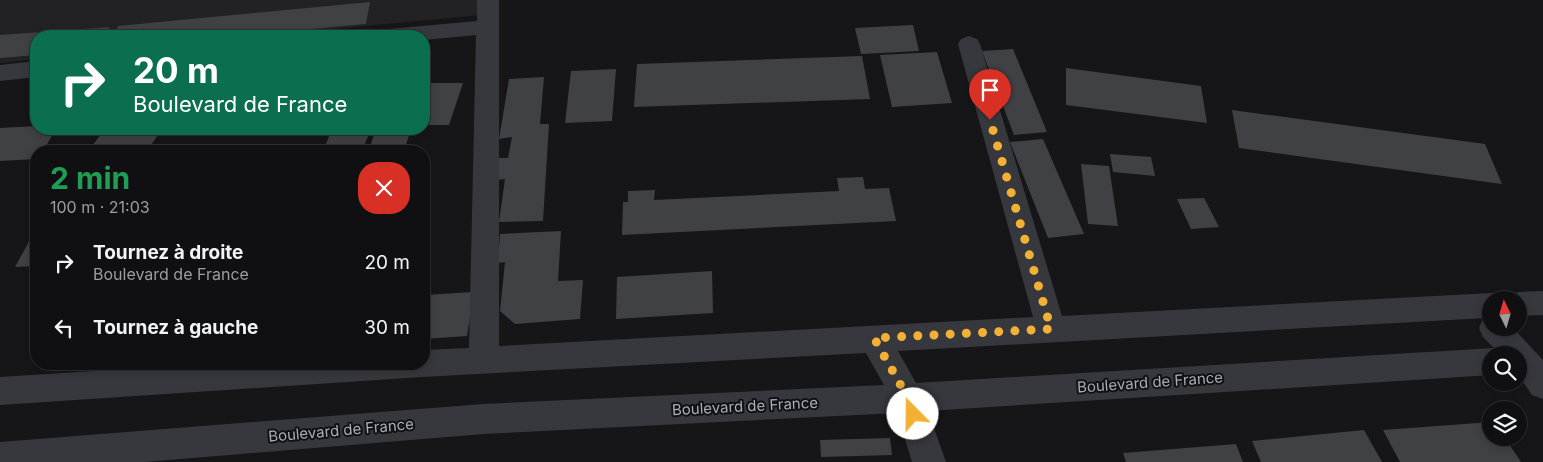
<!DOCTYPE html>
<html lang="fr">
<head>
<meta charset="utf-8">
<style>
  body { margin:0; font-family:Inter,sans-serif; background:#1e1e20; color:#f1f3f6; height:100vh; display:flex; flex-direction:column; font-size:19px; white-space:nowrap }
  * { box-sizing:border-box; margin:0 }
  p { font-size:16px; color:#9c9d9f }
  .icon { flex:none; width:28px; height:28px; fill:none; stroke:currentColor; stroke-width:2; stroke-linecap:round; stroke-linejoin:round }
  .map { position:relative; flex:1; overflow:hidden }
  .panel { position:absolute; left:30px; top:145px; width:400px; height:225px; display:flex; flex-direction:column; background:#101012; border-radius:20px; box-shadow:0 2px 8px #0003,0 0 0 1px #303032 }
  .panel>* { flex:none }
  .banner { position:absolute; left:30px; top:30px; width:400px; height:105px; border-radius:20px; box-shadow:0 2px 8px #0003,0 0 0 1px #303032; background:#0b6e4f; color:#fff; overflow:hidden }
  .needle { width:32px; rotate:355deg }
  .controls { position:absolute; left:1482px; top:291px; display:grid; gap:10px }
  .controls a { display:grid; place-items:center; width:45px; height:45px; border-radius:50%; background:#101012; box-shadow:0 2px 8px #0003,0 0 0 1px #303032; font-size:25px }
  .pin { position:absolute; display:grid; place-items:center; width:42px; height:42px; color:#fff; margin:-51px -21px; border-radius:50% 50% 50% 0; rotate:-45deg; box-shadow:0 0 5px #0007 }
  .pin .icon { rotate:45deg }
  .me { position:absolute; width:55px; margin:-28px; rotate:338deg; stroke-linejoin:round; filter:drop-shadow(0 0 4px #0008) }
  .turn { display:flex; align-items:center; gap:18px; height:105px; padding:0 20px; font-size:22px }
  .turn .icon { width:65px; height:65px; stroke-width:2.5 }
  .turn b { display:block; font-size:35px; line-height:42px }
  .round { display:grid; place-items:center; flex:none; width:52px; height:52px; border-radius:20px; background:#1e1e20 }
  .summary { display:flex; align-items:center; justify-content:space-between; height:85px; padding:0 20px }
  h1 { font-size:30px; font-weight:700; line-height:38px; color:#1e9e55 }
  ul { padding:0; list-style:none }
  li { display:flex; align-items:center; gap:15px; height:65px; padding:0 20px }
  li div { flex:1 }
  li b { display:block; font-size:19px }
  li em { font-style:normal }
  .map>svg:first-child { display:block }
  .built { fill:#222225 }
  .building { fill:#404145 }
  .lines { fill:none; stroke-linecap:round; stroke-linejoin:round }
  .minor { fill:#37383d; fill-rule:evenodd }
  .route { stroke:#f2b134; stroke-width:9; stroke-dasharray:0 16.2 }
  .labels { text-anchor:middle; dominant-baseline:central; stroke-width:4; stroke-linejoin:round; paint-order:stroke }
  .street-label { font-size:15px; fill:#a8adb8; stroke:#111113 }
</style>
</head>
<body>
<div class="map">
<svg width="1543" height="462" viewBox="0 0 1543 462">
  <rect width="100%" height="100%" fill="#161618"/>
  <polygon class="built" points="0,0 480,0 479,15 263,36 36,36 36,59 0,63"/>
  <g class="building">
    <polygon points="370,2 366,24 237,36 113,36 118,26"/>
    <polygon points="913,25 919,51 861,54 855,28"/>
    <polygon points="110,27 105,36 36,36 36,55 0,58 0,35"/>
    <polygon points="1013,49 1047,132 1014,135 982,51"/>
    <polygon points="937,52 952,103 892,107 880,55"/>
    <polygon points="862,56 870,99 634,107 637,64"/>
    <polygon points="1066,68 1201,86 1207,123 1066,105"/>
    <polygon points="616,69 612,121 565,123 571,71"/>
    <polygon points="544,77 540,124 549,124 543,221 499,222 505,179 496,180 497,158 508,158 512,137 499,139 509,79"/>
    <polygon points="424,83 463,83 449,125 424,125"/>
    <polygon points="1232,110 1485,144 1502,184 1239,148"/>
    <polygon points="36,126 36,129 56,129 43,151 36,151 36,159 0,161 0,128"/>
    <polygon points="105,129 162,129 147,151 89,150"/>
    <polygon points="270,129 314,129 311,135 266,135"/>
    <polygon points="332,129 371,129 362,151 323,151"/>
    <polygon points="410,132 404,151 369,151 374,134"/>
    <polygon points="1043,139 1084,234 1048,238 1010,142"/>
    <polygon points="296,145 293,151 246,151 246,150"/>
    <polygon points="1110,154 1151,157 1155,176 1113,172"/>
    <polygon points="1081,164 1109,166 1118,226 1088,224"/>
    <polygon points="863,177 865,189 889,188 896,221 622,235 623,202 628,202 628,191 655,190 654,200 839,191 837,178"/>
    <polygon points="1204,198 1219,227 1191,229 1177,199"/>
    <polygon points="36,229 36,266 15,267"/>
    <polygon points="561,231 558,281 583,280 580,319 515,324 500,311 505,262 498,263 500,234"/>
    <polygon points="712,271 713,313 616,319 617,277"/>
    <polygon points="474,292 467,336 424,339 424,295"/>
    <polygon points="1491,422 1491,438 1505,438 1521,462 1400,462 1383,430"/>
    <polygon points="1364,430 1382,462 1261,462 1252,441"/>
    <polygon points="890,438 892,455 821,457 820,440"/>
    <polygon points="1236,444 1243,462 1126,462 1123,453"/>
  </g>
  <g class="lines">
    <g class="minor">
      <path d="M477 0H499V346L1033 317 958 44 961 39 969 36 977 39 980 44 1062 316 1491 293 1501 296 1503 300H1491V328H1513L1543 360V399L1532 395 1519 376V355H1491V375L928 411 946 462H912L897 413 483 434 144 462H0V442L483 404 884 385 866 353 422 377 0 405V377L205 364H424V350L469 348 476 35 424 40V36H378L381 31 389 29 477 21ZM1486 318 1483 319 1479 328 1483 337 1494 348 916 383 898 351Z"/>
      <polygon points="36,61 36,77 0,81 0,65"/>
      <polygon points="1543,291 1543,315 1519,316 1519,300 1506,300 1509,295 1519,292"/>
    </g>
  </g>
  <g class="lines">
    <polyline class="route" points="913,414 908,398 874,338 1051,329 990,120"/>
  </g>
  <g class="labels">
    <g class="street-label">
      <text transform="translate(1150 382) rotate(-4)">Boulevard de France</text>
      <text transform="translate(745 406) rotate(-3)">Boulevard de France</text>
      <text transform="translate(341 430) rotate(-5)">Boulevard de France</text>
    </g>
  </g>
</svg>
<div class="controls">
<a><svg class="needle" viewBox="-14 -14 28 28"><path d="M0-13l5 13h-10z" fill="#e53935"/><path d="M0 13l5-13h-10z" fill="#9c9d9f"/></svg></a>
<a><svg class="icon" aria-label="search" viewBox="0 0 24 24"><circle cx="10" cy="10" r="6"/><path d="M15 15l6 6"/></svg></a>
<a><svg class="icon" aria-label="layers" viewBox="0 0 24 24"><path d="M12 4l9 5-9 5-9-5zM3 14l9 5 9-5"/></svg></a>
</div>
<div class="pin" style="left:990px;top:120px;background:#d93025"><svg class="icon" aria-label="arrive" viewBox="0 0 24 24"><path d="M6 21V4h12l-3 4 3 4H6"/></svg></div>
<svg class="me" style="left:913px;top:414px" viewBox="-20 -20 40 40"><circle r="19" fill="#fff"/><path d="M0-13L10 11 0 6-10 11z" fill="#f2b134"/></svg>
<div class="banner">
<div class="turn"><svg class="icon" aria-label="right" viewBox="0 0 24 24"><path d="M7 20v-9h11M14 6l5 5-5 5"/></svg><div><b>20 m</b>Boulevard de France</div></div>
</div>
<section class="panel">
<div class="summary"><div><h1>2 min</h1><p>100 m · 21:03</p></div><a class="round" style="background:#d93025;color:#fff"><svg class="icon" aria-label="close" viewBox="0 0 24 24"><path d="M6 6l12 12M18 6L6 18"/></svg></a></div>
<ul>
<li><svg class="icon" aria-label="right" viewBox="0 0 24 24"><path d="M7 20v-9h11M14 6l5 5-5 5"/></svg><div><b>Tournez à droite</b><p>Boulevard de France</p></div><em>20 m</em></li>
<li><svg class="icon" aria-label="left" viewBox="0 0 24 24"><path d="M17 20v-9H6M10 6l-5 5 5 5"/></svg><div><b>Tournez à gauche</b></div><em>30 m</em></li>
</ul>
</section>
</div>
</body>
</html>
